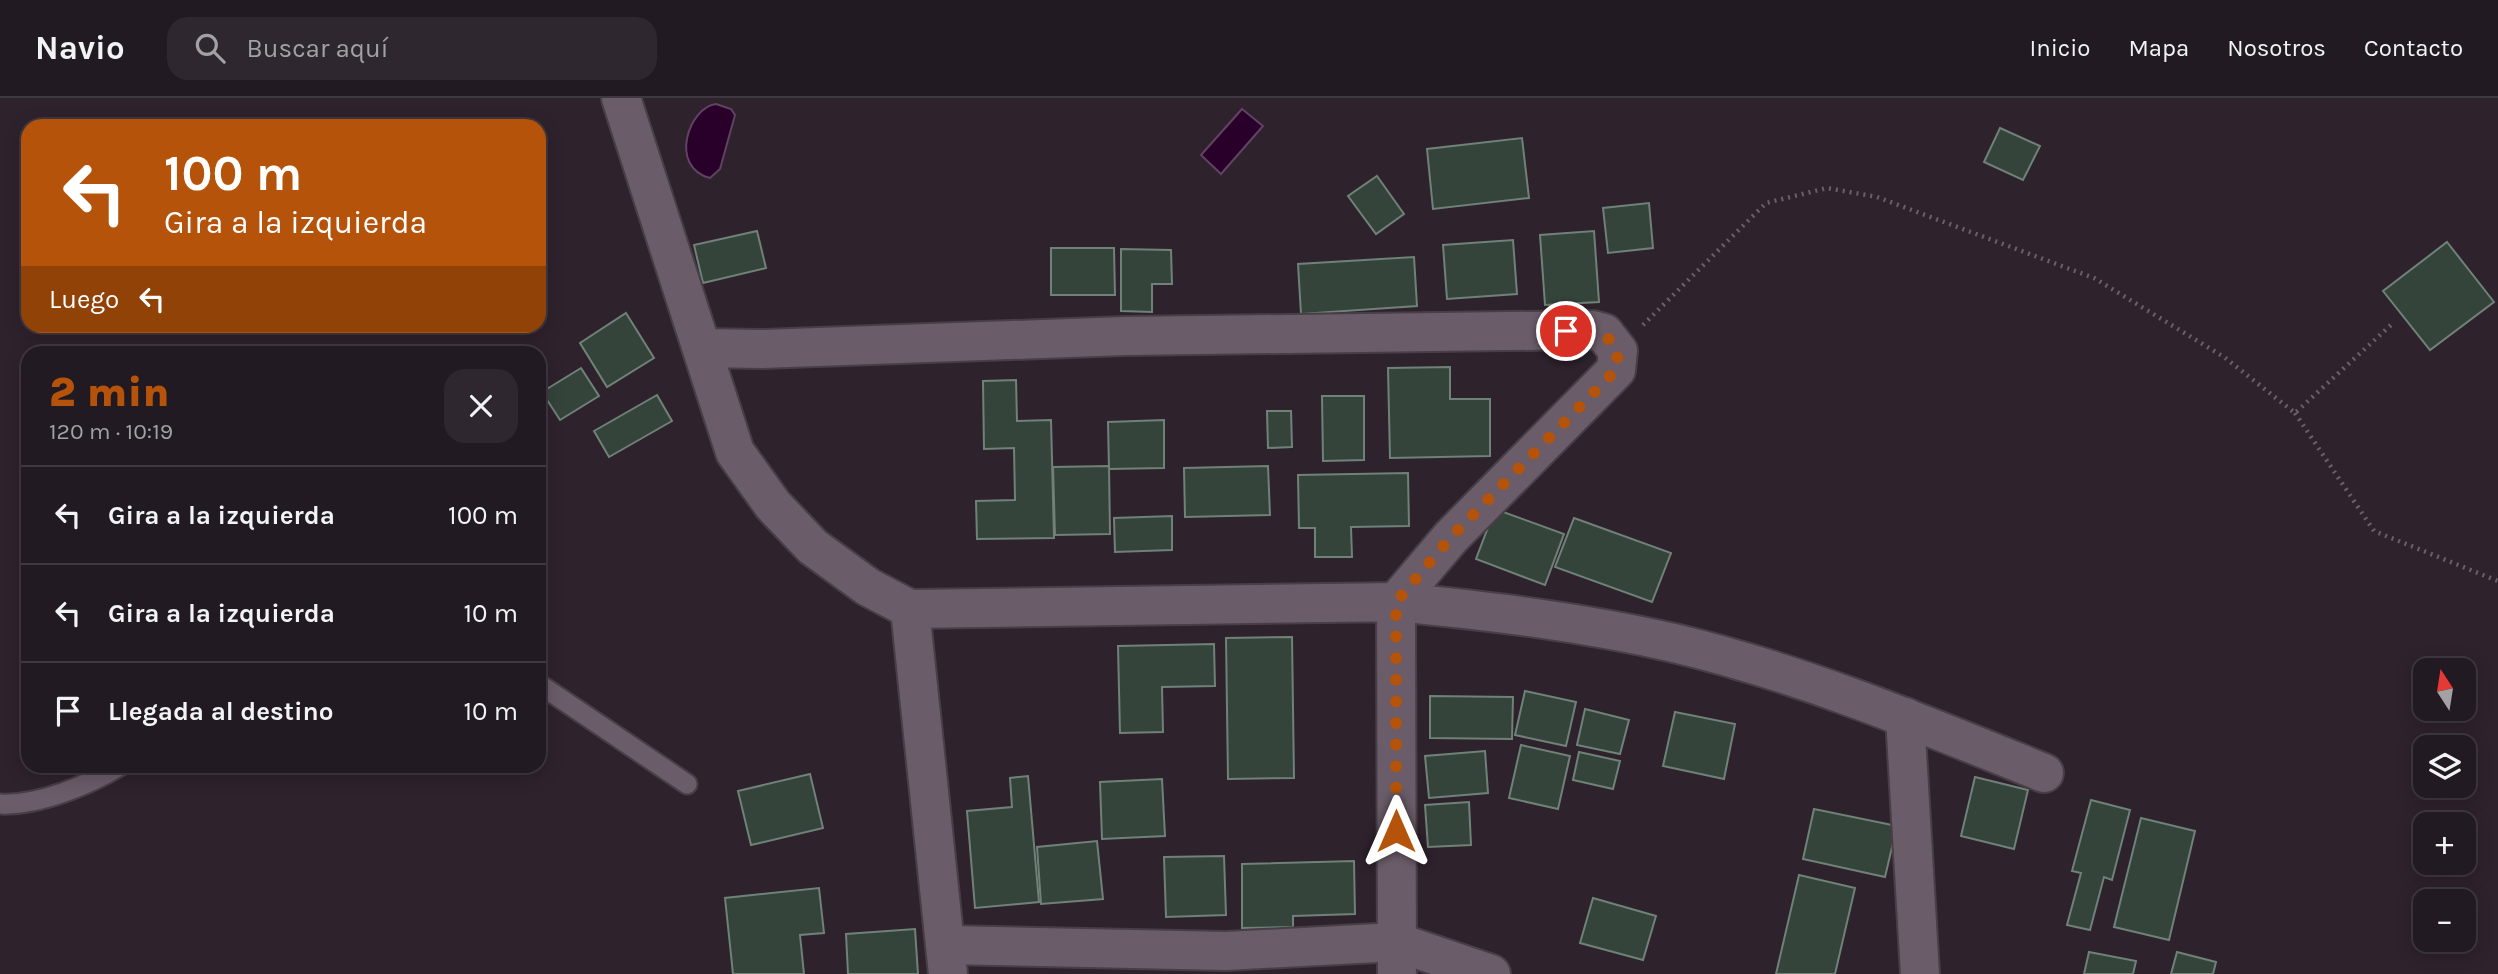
<!DOCTYPE html>
<html lang="es">
<head>
<meta charset="utf-8">
<style>
  body { margin:0; font-family:Karla,sans-serif; background:#2e272f; color:#f1f3f6; height:100vh; display:flex; flex-direction:column; font-size:26px; white-space:nowrap }
  * { box-sizing:border-box; margin:0 }
  p { font-size:23px; color:#a2a1a5 }
  .icon { flex:none; width:38px; height:38px; fill:none; stroke:currentColor; stroke-width:2; stroke-linecap:round; stroke-linejoin:round }
  .map { position:relative; flex:1; overflow:hidden }
  .side { position:absolute; left:21px; top:248px; width:525px; height:427px; display:flex; flex-direction:column; background:#221a22; border-radius:21px; box-shadow:0 4px 18px #0003,0 0 0 2px #3f3840 }
  .side>* { flex:none }
  .hud { position:absolute; left:21px; top:21px; width:525px; height:214px; border-radius:21px; box-shadow:0 4px 18px #0003,0 0 0 2px #3f3840; background:#b45309; color:#fff; overflow:hidden }
  .needle { width:46px; rotate:348deg }
  .fabs { position:absolute; left:2413px; top:560px; display:grid; gap:14px }
  .fabs a { display:grid; place-items:center; width:63px; height:63px; border-radius:14px; background:#221a22; box-shadow:0 4px 18px #0003,0 0 0 2px #3f3840; font-size:35px }
  .pin { position:absolute; display:grid; place-items:center; width:60px; height:60px; color:#fff; margin:-30px; border:4px solid #fff; border-radius:50%; box-shadow:0 2px 7px #0007 }
  .me { position:absolute; width:77px; margin:-38px; rotate:0deg; stroke-linejoin:round; filter:drop-shadow(0 0 5px #0008) }
  .turn { display:flex; align-items:center; gap:24px; height:147px; padding:0 28px; font-size:32px }
  .turn .icon { width:91px; height:91px; stroke-width:2.5 }
  .turn b { display:block; font-size:49px; line-height:60px }
  .then { display:flex; align-items:center; height:66px; padding:0 28px; background:#0003; gap:14px; font-size:26px }
  .round { display:grid; place-items:center; flex:none; width:74px; height:74px; border-radius:21px; background:#2e272f }
  .overview { display:flex; align-items:center; justify-content:space-between; height:119px; padding:0 28px }
  h1 { font-size:42px; font-weight:800; line-height:52px; color:#b45309 }
  ul { padding:0; list-style:none }
  li { display:flex; align-items:center; gap:21px; height:98px; padding:0 28px; border-top:2px solid #3f3840 }
  li div { flex:1 }
  li b { display:block; font-size:26px }
  li em { font-style:normal }
  header { display:flex; align-items:center; gap:42px; box-sizing:border-box; height:98px; padding:0 35px; background:#221a22; border-bottom:2px solid #3f3840 }
  header strong { font-size:33px }
  nav { display:flex; gap:38px; margin-inline-start:auto; font-size:24px }
  .search { width:490px; height:63px; background:#2e272f; display:flex; align-items:center; gap:18px; box-sizing:border-box; padding:0 24px; border-radius:21px; color:#a2a1a5; font-size:26px }
  .map>svg:first-child { display:block }
  .water { fill:#29002a; stroke:#614262; stroke-width:2 }
  .building { fill:#34443b; stroke:#708177; stroke-width:2 }
  .lines { fill:none; stroke-linecap:round; stroke-linejoin:round }
  .service-casing { stroke:#473e46; stroke-width:23 }
  .minor-casing { stroke:#473e46; stroke-width:42 }
  .path { stroke:#6b606a; stroke-width:4.5; stroke-dasharray:2 5; stroke-linecap:butt }
  .service { stroke:#6a5c69; stroke-width:19 }
  .minor { stroke:#6a5c69; stroke-width:38 }
  .route { stroke:#b45309; stroke-width:12; stroke-dasharray:0 21.6 }
</style>
</head>
<body>
<header>
<strong>Navio</strong>
<div class="search"><svg class="icon" aria-label="search" viewBox="0 0 24 24"><circle cx="10" cy="10" r="6"/><path d="M15 15l6 6"/></svg>Buscar aquí</div>
<nav><a>Inicio</a><a>Mapa</a><a>Nosotros</a><a>Contacto</a></nav>
</header>
<div class="map">
<svg width="2498" height="876" viewBox="0 0 2498 876">
  <rect width="100%" height="100%" fill="#2e222d"/>
  <g class="water">
    <path d="M716 6 731 11 735 17 720 71 710 80C668 69 689 9 716 6Z"/>
    <polygon points="1242,11 1263,28 1221,76 1201,57"/>
  </g>
  <g class="building">
    <polygon points="2000,30 2040,48 2023,82 1984,64"/>
    <polygon points="1522,40 1529,100 1433,111 1427,51"/>
    <polygon points="1377,78 1404,116 1376,136 1348,98"/>
    <polygon points="1649,105 1653,150 1608,155 1603,110"/>
    <polygon points="757,133 766,170 703,185 694,147"/>
    <polygon points="1594,133 1599,204 1545,207 1540,137"/>
    <polygon points="1513,142 1517,196 1447,201 1443,147"/>
    <polygon points="2447,144 2494,204 2430,252 2383,193"/>
    <polygon points="1051,150 1114,150 1115,197 1051,197"/>
    <polygon points="1121,151 1171,152 1172,186 1152,186 1152,214 1121,213"/>
    <polygon points="1414,159 1417,208 1301,216 1298,166"/>
    <polygon points="626,215 654,260 607,289 580,245"/>
    <polygon points="1450,269 1450,301 1490,301 1490,358 1390,360 1388,270"/>
    <polygon points="581,270 599,298 560,322 542,294"/>
    <polygon points="1016,282 1017,323 1051,322 1054,440 977,441 976,403 1015,402 1014,350 984,351 983,283"/>
    <polygon points="657,297 672,323 609,359 594,333"/>
    <polygon points="1322,298 1364,298 1364,362 1323,363"/>
    <polygon points="1267,313 1291,313 1292,349 1268,350"/>
    <polygon points="1164,322 1164,370 1109,371 1108,324"/>
    <polygon points="1109,368 1110,436 1055,437 1053,369"/>
    <polygon points="1268,368 1270,417 1185,419 1184,370"/>
    <polygon points="1408,375 1409,428 1351,429 1352,459 1315,459 1315,430 1299,430 1298,377"/>
    <polygon points="1495,411 1564,436 1545,487 1476,461"/>
    <polygon points="1172,418 1172,452 1115,454 1114,420"/>
    <polygon points="1574,420 1671,455 1652,504 1555,469"/>
    <polygon points="1292,539 1294,680 1228,681 1226,540"/>
    <polygon points="1214,546 1215,588 1162,589 1163,634 1120,635 1118,548"/>
    <polygon points="1525,593 1576,604 1566,648 1515,637"/>
    <polygon points="1430,598 1513,599 1512,641 1430,640"/>
    <polygon points="1585,611 1629,622 1620,656 1577,647"/>
    <polygon points="1675,614 1735,626 1724,681 1663,668"/>
    <polygon points="1521,647 1570,658 1558,711 1509,700"/>
    <polygon points="1485,653 1488,695 1429,700 1425,658"/>
    <polygon points="1579,654 1620,663 1613,691 1573,682"/>
    <polygon points="810,676 823,730 751,747 738,693"/>
    <polygon points="1028,678 1039,804 975,810 967,713 1012,709 1010,680"/>
    <polygon points="1975,679 2028,692 2014,751 1961,738"/>
    <polygon points="1162,681 1165,738 1102,741 1100,684"/>
    <polygon points="2091,702 2130,712 2112,782 2104,779 2090,832 2067,827 2081,775 2072,773"/>
    <polygon points="1469,704 1471,747 1428,749 1425,707"/>
    <polygon points="1814,711 1897,728 1885,779 1803,761"/>
    <polygon points="2141,720 2195,733 2169,842 2114,829"/>
    <polygon points="1097,743 1103,801 1041,806 1037,749"/>
    <polygon points="1224,758 1226,817 1166,819 1164,759"/>
    <polygon points="1354,763 1355,816 1293,818 1293,829 1242,830 1242,766"/>
    <polygon points="1799,777 1855,790 1835,876 1776,876"/>
    <polygon points="819,790 824,835 800,837 804,876 733,876 725,800"/>
    <polygon points="1593,800 1656,818 1643,862 1580,845"/>
    <polygon points="915,831 918,876 848,876 846,836"/>
    <polygon points="2089,854 2136,863 2133,876 2084,876"/>
    <polygon points="2177,854 2216,864 2213,876 2171,876"/>
  </g>
  <g class="lines">
    <g class="service-casing">
      <g id="service">
        <polyline points="539,586 687,686"/>
        <path d="M0 706C37 708 89 687 120 668"/>
      </g>
    </g>
    <g class="minor-casing">
      <g id="minor">
        <polyline points="621,0 735,354 773,407 813,449 868,489 910,511 948,876"/>
        <polyline points="704,250 762,251 1125,238 1593,232 1604,235 1618,253 1616,272 1451,439 1396,504"/>
        <path d="M1396 504C1490 513 1582 524 1674 545 1801 575 1923 626 2044 675"/>
        <polyline points="910,511 1396,504 1397,876"/>
        <polyline points="1905,619 1920,876"/>
        <polyline points="947,847 1226,853 1396,844 1491,876"/>
      </g>
    </g>
    <g class="path">
      <polyline points="1643,227 1766,105 1827,90 1877,99 2094,180 2224,259 2295,315 2392,226"/>
      <polyline points="2295,315 2374,433 2498,483"/>
    </g>
    <use href="#service" class="service"/>
    <use href="#minor" class="minor"/>
  </g>
  <g class="lines">
    <polyline class="route" points="1396,733 1396,504 1451,439 1616,272 1618,253 1604,235 1566,233"/>
  </g>
</svg>
<div class="fabs">
<a><svg class="needle" viewBox="-14 -14 28 28"><path d="M0-13l5 13h-10z" fill="#e53935"/><path d="M0 13l5-13h-10z" fill="#a2a1a5"/></svg></a>
<a><svg class="icon" aria-label="layers" viewBox="0 0 24 24"><path d="M12 4l9 5-9 5-9-5zM3 14l9 5 9-5"/></svg></a>
<a>+</a>
<a>−</a>
</div>
<div class="pin" style="left:1566px;top:233px;background:#d93025"><svg class="icon" aria-label="arrive" viewBox="0 0 24 24"><path d="M6 21V4h12l-3 4 3 4H6"/></svg></div>
<svg class="me" style="left:1396px;top:733px" viewBox="-20 -20 40 40"><path d="M0-17L14 15 0 8-14 15z" fill="#b45309" stroke="#fff" stroke-width="4"/></svg>
<div class="hud">
<div class="turn"><svg class="icon" aria-label="left" viewBox="0 0 24 24"><path d="M17 20v-9H6M10 6l-5 5 5 5"/></svg><div><b>100 m</b>Gira a la izquierda</div></div>
<div class="then">Luego<svg class="icon" aria-label="left" viewBox="0 0 24 24"><path d="M17 20v-9H6M10 6l-5 5 5 5"/></svg></div>
</div>
<section class="side">
<div class="overview"><div><h1>2 min</h1><p>120 m · 10:19</p></div><a class="round"><svg class="icon" aria-label="close" viewBox="0 0 24 24"><path d="M6 6l12 12M18 6L6 18"/></svg></a></div>
<ul>
<li><svg class="icon" aria-label="left" viewBox="0 0 24 24"><path d="M17 20v-9H6M10 6l-5 5 5 5"/></svg><div><b>Gira a la izquierda</b></div><em>100 m</em></li>
<li><svg class="icon" aria-label="left" viewBox="0 0 24 24"><path d="M17 20v-9H6M10 6l-5 5 5 5"/></svg><div><b>Gira a la izquierda</b></div><em>10 m</em></li>
<li><svg class="icon" aria-label="arrive" viewBox="0 0 24 24"><path d="M6 21V4h12l-3 4 3 4H6"/></svg><div><b>Llegada al destino</b></div><em>10 m</em></li>
</ul>
</section>
</div>
</body>
</html>
